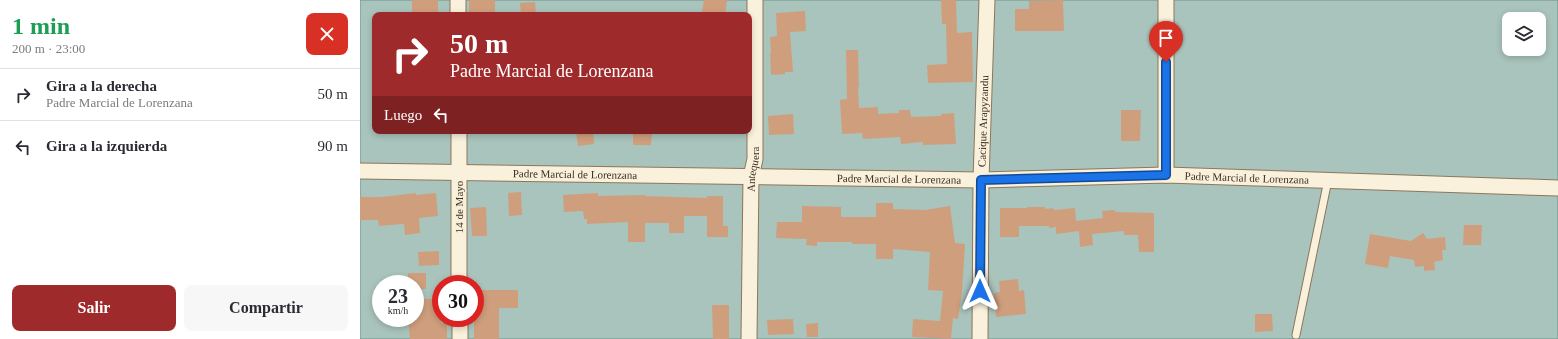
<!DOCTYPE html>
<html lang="es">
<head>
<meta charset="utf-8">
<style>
  body { margin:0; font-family:"Times New Roman",serif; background:#f7f7f7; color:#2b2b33; height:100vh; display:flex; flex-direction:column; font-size:15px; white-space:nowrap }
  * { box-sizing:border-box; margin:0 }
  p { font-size:13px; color:#7c7c81 }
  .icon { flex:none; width:22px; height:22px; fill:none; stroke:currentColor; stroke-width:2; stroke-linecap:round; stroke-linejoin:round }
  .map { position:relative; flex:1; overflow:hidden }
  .drawer { display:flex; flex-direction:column; background:#fff; width:360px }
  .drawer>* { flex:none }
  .guide { position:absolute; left:12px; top:12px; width:380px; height:122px; border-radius:8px; box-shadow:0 2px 6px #0003; background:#9e2a2b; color:#fff; overflow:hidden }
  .buttons { position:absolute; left:1142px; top:12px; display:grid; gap:8px }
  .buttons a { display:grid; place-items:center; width:44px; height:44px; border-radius:8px; background:#fff; box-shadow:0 2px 6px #0003; font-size:20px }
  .speed { position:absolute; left:12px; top:275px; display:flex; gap:8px; font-size:20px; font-weight:700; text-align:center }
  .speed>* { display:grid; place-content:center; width:52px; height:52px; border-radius:50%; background:#fff; box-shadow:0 2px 6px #0003; line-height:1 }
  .speed small { font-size:10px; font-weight:400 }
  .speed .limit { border:6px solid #d22; background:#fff; color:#111 }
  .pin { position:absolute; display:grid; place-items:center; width:34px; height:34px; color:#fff; margin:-41px -17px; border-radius:50% 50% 50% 0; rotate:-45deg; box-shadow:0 0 4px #0007 }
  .pin .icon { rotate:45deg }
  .me { position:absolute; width:44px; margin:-22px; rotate:0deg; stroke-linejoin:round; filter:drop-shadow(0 0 3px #0008) }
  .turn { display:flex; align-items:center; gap:14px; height:84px; padding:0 12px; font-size:18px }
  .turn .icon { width:52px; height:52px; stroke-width:2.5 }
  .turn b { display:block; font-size:28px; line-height:34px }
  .then { display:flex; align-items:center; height:38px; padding:0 12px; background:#0003; gap:8px; font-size:15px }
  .round { display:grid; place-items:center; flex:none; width:42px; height:42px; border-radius:8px; background:#f7f7f7 }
  .headline { display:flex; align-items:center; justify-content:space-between; height:68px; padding:0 12px }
  h1 { font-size:24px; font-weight:700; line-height:30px; color:#1e9e55 }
  .button { display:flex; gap:8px; margin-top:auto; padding:8px 12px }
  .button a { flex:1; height:46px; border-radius:8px; background:#9e2a2b; color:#fff; font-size:16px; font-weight:700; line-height:46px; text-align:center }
  .button a+a { background:#f7f7f7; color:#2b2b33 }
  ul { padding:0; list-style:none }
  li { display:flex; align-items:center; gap:12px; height:52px; padding:0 12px; border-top:1px solid #e1e1e2 }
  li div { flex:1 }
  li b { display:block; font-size:15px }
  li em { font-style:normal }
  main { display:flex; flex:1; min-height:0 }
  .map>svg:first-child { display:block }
  .water { fill:#a9c4bc; stroke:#6f938a; fill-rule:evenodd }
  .building { fill:#cf9f7d }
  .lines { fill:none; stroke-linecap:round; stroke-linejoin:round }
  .service-casing { stroke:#8d765c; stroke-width:9 }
  .minor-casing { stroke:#8d765c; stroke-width:17 }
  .service { stroke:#faf1dc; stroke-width:7 }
  .minor { stroke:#faf1dc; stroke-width:15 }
  .route-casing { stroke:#114b97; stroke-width:10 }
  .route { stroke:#1a73e8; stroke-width:7 }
  .labels { text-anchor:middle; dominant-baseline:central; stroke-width:3; stroke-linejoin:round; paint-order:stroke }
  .street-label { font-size:11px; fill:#3d2e20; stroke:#f7eed8 }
</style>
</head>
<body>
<main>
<section class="drawer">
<div class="headline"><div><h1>1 min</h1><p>200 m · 23:00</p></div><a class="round" style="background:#d93025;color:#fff"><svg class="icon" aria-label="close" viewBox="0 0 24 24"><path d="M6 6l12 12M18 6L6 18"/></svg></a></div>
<ul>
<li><svg class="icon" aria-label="right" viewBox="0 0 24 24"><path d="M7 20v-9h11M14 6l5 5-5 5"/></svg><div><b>Gira a la derecha</b><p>Padre Marcial de Lorenzana</p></div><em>50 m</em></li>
<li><svg class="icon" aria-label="left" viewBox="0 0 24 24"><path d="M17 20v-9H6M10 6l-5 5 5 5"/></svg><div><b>Gira a la izquierda</b></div><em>90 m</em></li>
</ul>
<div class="button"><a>Salir</a><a>Compartir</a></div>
</section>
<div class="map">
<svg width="1198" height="339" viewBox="0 0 1198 339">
  <rect width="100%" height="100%" fill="#f0e4c8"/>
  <path class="water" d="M0 0H1198V339H0ZM15 15H389V131H15ZM1149 19H1179V49H1149ZM21 284H55V318H21ZM81 284H115V318H81Z"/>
  <g class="building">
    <rect x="52" y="0" width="26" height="15"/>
    <rect x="109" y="0" width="26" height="15"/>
    <polygon points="344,0 367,0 365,15 342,12"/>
    <polygon points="581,0 596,0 597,33 612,32 613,82 568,83 567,65 587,64 586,24 582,24"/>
    <polygon points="703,0 704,31 655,31 655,9 669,9 669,1"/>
    <polygon points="175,2 176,15 161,15 160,3"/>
    <polygon points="445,11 446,31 430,32 433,72 425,72 425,74 411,75 410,53 411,53 410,37 417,36 416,13"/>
    <polygon points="486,50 498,50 499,87 498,87 499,108 518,107 518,114 539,113 539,110 550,110 551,117 581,116 581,114 594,113 596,144 563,145 563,142 541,144 540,137 503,139 502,133 482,134 480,100 487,99"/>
    <polygon points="761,110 781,110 780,141 761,141"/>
    <polygon points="433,114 434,134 409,135 408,116"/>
    <polygon points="216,131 233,131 234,144 218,146"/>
    <polygon points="273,131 292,131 291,145 273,145"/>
    <polygon points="161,192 162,215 149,216 148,193"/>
    <polygon points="56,193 56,195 76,193 78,216 59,218 60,233 45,235 44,224 19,226 18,220 0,220 0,197 22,197"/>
    <polygon points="238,193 238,196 285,195 285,196 347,198 347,196 363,196 363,226 368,226 368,237 347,237 347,216 324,216 324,233 309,233 309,223 285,223 285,242 268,242 268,222 227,224 227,219 224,219 223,211 204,212 203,195"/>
    <polygon points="516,203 533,203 533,209 565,210 590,206 595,243 605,244 602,292 598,319 593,318 591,339 552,337 553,319 580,321 583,291 568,290 570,252 533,249 533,259 516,259 516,244 492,244 492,242 457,242 457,246 446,245 447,239 416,238 417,222 442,222 442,206 481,207 481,217 516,217"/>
    <polygon points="126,207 127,236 112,236 110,208"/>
    <polygon points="667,207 685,207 685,209 693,208 694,210 715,208 716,221 743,218 742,211 755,210 755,212 794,213 794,252 779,252 778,235 764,235 764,231 732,234 733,245 720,247 719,231 696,234 696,227 689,228 689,226 659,226 659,237 640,237 640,208 667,208"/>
    <polygon points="1104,225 1122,225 1121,245 1103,245"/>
    <polygon points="1063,233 1067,239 1085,237 1086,250 1082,250 1083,260 1074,262 1075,270 1064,271 1064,266 1055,267 1054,260 1030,256 1028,268 1005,264 1010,234 1051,241"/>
    <polygon points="79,251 79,265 59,266 58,252"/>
    <polygon points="48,273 66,273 66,289 55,289 55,284 48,284"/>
    <polygon points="658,279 659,291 664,290 666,314 636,317 634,293 640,292 639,281"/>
    <polygon points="116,290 158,290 158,308 139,308 139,339 114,339 114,318 117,318"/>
    <polygon points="58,299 81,299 81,323 87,323 87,339 50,339 48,318 55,318 55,316 58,316"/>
    <polygon points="352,305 369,305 369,339 353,339"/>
    <polygon points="895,314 912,314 913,331 895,332"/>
    <polygon points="433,319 434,334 408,335 407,320"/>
    <polygon points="458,323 458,337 447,337 446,324"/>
  </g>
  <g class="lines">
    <g class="service-casing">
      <polyline id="service" points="936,335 968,180"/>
    </g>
    <g class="minor-casing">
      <g id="minor">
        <polyline points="98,0 98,15"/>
        <polyline points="99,131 99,284"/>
        <path id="s1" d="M0 171 621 180 806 175 1198 188"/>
        <polyline points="806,175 806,0"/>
        <polyline points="100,318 100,339"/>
        <path id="s2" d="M389 339 391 177 395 159V0"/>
        <path id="s3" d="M620 339 621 180 627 0"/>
      </g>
    </g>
    <use href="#service" class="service"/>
    <use href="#minor" class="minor"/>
  </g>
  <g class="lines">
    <g class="route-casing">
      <polyline id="route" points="620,291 621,180 806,175 806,62"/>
    </g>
    <use href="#route" class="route"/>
  </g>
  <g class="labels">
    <g class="street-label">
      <text stroke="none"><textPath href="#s3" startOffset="218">Cacique Arapyzandu</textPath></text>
      <text stroke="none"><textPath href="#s2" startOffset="170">Antequera</textPath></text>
      <text stroke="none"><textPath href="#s1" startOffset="215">Padre Marcial de Lorenzana</textPath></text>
      <text stroke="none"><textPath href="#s1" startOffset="887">Padre Marcial de Lorenzana</textPath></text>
      <text stroke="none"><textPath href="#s1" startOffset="539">Padre Marcial de Lorenzana</textPath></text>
      <text transform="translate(99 207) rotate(-90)">14 de Mayo</text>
    </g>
  </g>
</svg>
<div class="buttons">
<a><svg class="icon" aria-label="layers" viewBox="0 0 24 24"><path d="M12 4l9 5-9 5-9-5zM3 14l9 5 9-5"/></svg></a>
</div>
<div class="speed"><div>23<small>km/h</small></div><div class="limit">30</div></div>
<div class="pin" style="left:806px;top:62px;background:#d93025"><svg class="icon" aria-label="arrive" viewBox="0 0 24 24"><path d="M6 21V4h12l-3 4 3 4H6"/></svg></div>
<svg class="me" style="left:620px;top:291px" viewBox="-20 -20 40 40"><path d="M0-17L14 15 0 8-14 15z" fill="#1a73e8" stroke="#fff" stroke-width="4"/></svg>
<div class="guide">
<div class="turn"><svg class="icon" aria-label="right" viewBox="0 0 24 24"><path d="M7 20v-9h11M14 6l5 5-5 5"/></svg><div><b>50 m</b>Padre Marcial de Lorenzana</div></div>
<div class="then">Luego<svg class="icon" aria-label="left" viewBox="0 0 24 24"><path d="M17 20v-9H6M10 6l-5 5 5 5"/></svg></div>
</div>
</div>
</main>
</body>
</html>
